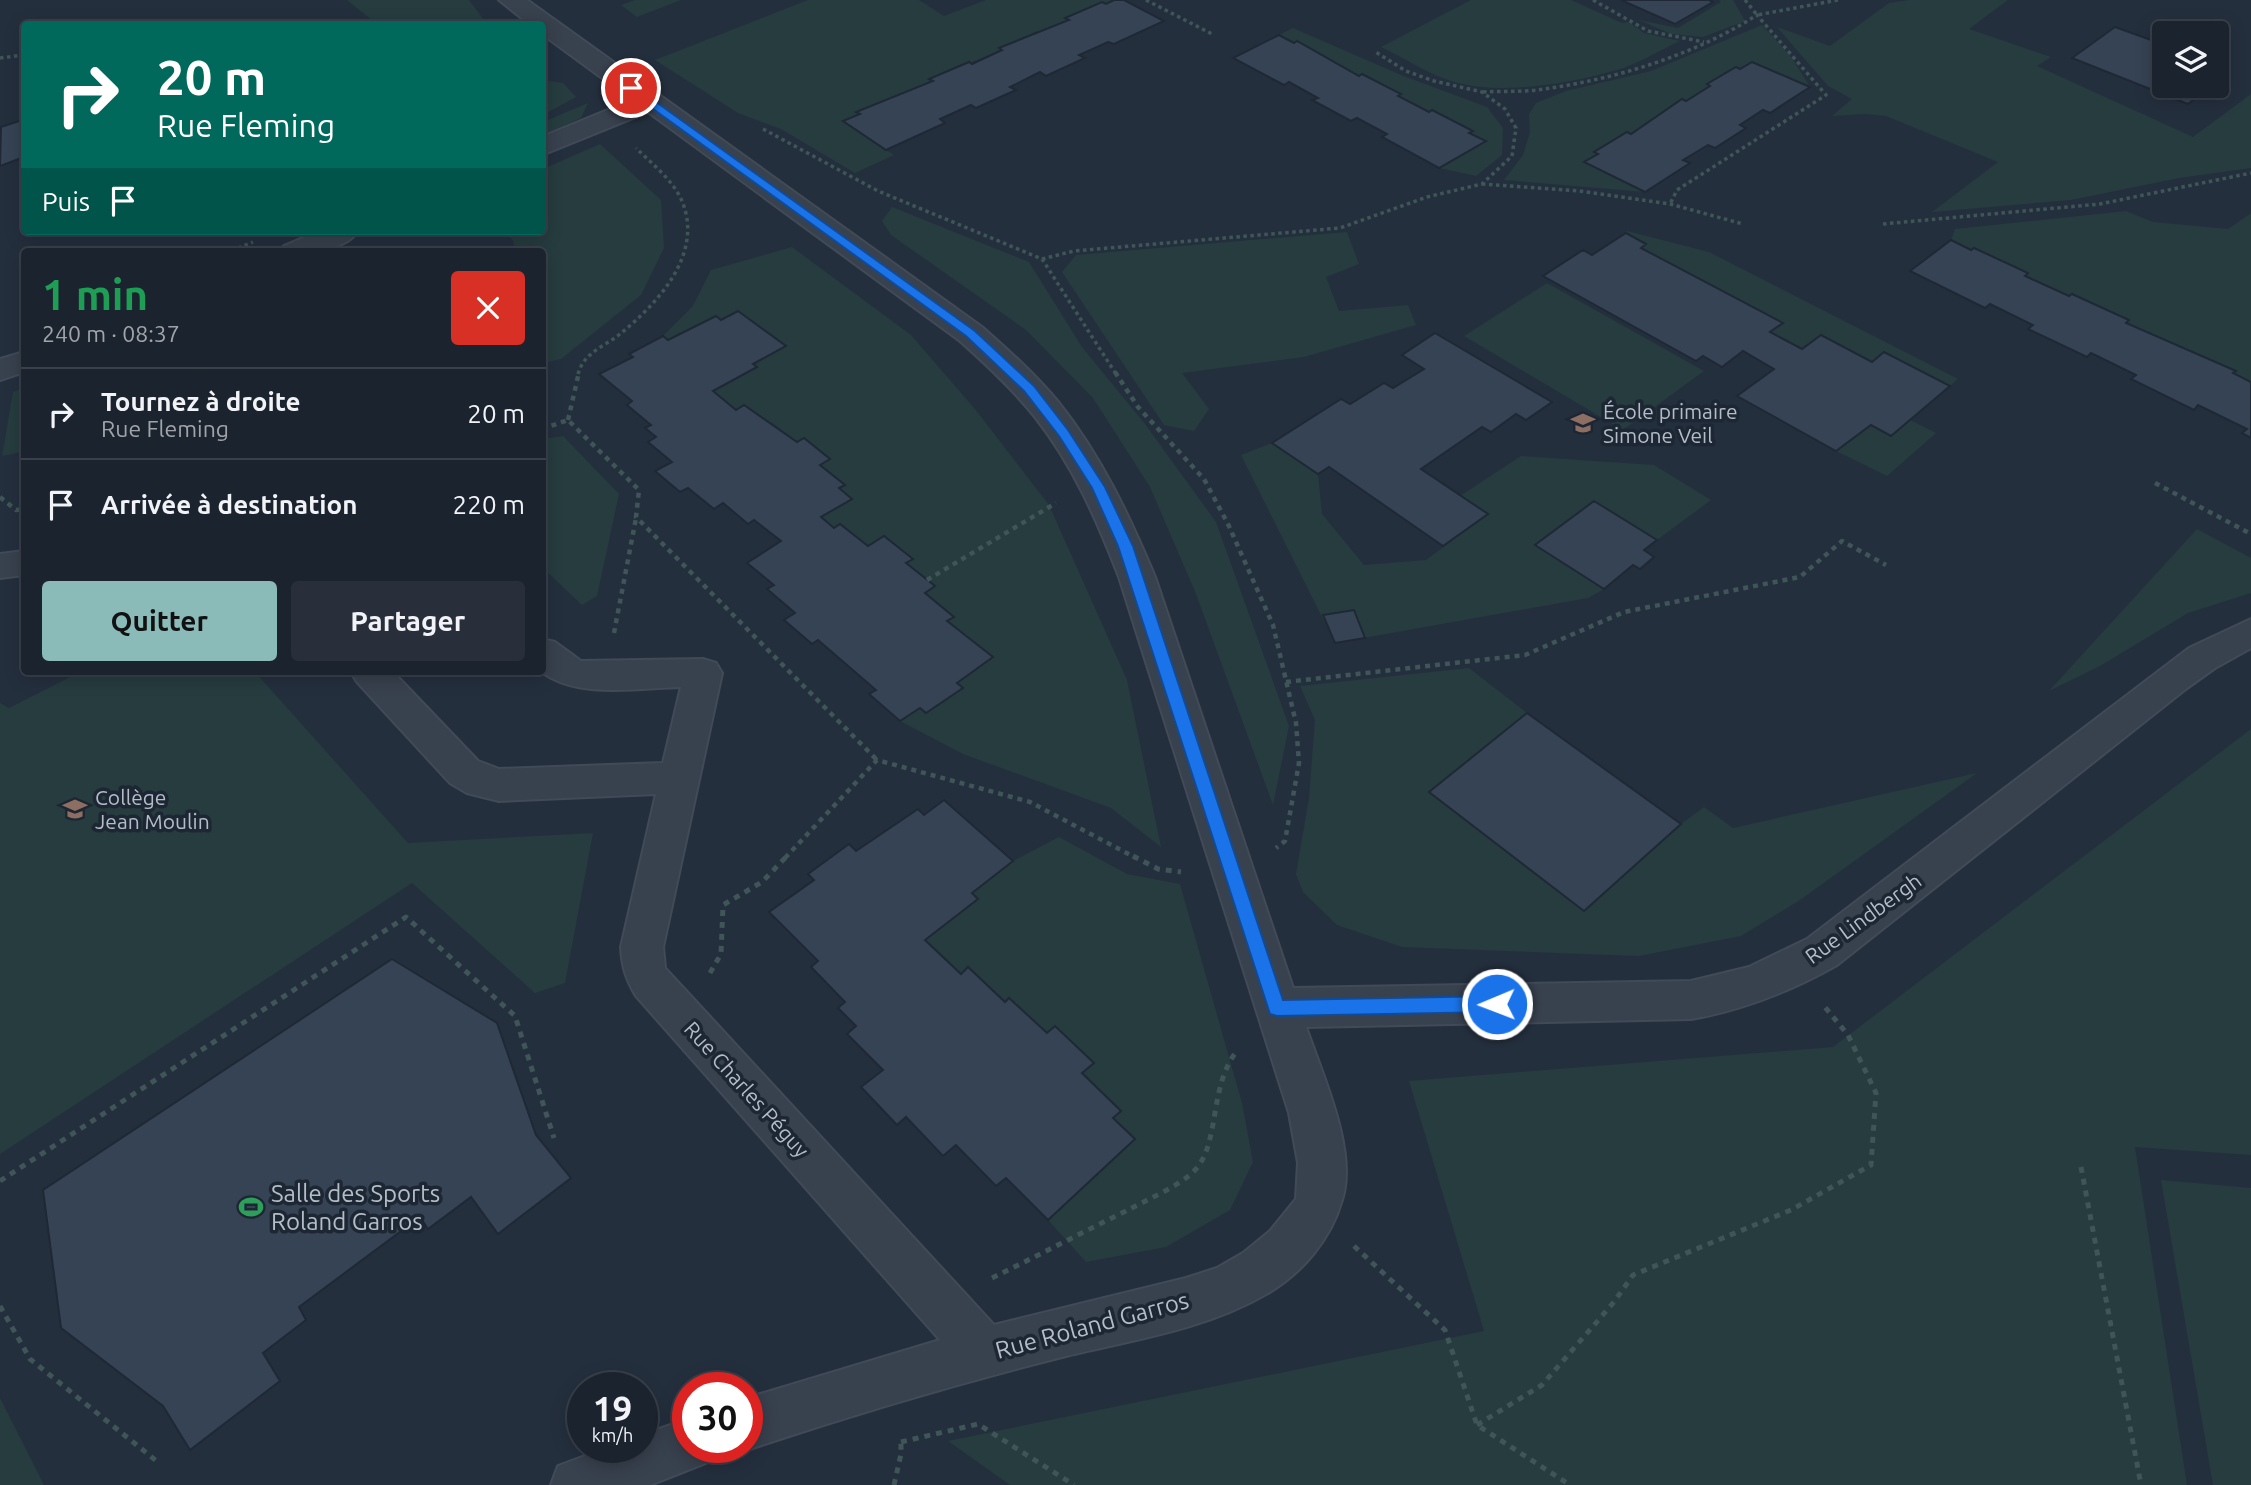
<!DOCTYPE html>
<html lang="fr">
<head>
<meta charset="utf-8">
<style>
  body { margin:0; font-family:Ubuntu,sans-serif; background:#282f3a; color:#f1f3f6; height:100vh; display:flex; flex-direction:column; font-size:26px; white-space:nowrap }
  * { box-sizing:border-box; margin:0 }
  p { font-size:23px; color:#a0a4aa }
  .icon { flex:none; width:38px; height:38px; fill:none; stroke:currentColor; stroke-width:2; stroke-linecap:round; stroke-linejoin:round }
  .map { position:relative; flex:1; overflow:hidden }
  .side { position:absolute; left:21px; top:248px; width:525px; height:427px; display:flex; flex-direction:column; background:#1b232e; border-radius:7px; box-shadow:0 4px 18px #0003,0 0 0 2px #39404a }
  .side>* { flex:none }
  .banner { position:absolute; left:21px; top:21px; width:525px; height:214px; border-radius:7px; box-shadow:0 4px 18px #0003,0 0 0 2px #39404a; background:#00695c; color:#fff; overflow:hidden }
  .fabs { position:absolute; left:2152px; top:21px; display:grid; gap:14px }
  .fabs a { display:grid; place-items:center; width:77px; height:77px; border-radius:7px; background:#1b232e; box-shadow:0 4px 18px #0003,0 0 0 2px #39404a; font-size:35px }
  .speed { position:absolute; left:567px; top:1372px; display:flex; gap:14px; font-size:35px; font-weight:700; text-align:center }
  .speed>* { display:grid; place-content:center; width:91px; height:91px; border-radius:50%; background:#1b232e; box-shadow:0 4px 18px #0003,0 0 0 2px #39404a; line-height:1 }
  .speed small { font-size:18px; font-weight:400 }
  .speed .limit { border:10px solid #d22; background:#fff; color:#111 }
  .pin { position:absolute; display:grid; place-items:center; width:60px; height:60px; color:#fff; margin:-30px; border:4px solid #fff; border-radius:50%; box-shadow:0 2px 7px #0007 }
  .me { position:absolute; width:77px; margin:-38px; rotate:269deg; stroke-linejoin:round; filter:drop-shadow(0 0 5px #0008) }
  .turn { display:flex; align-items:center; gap:24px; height:147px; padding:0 21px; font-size:32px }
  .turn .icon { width:91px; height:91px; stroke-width:2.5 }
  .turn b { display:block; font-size:49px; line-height:60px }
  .then { display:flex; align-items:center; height:66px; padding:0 21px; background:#0003; gap:14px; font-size:26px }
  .round { display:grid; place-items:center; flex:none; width:74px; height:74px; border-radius:7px; background:#282f3a }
  .head { display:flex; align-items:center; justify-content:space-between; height:119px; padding:0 21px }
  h1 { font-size:42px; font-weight:700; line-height:52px; color:#1e9e55 }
  .cta { display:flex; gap:14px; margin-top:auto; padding:14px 21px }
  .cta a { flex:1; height:80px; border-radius:7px; background:#8bbbb9; color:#111; font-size:28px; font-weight:700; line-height:80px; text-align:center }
  .cta a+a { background:#282f3a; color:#f1f3f6 }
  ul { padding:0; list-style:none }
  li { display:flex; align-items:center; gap:21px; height:91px; padding:0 21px; border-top:2px solid #39404a }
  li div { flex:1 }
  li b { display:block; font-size:26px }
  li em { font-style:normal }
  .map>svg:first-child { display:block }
  .green { fill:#263c3f }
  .building { fill:#364354; stroke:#1f2835; stroke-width:2 }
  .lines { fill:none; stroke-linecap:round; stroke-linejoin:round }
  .minor-casing { stroke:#414a57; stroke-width:4 }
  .path-far2 { stroke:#3f5557; stroke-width:3.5; stroke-dasharray:3.5 3.5; stroke-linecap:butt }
  .path-far1 { stroke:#3f5557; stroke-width:4.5; stroke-dasharray:5 5; stroke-linecap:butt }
  .path { stroke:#3f5557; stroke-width:5; stroke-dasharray:6 6; stroke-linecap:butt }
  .minor { fill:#38414e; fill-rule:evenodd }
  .route { fill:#1a73e8; stroke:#114b97; stroke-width:2 }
  .labels { text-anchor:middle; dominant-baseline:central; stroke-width:7; stroke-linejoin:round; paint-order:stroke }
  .poi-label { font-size:21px; fill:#b4bcc9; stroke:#1d2633; text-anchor:start }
  .street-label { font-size:21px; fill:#b4bcc9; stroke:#1d2633 }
  .near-poi-label { font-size:24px; fill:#b4bcc9; stroke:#1d2633; text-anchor:start }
  .near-street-label { font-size:24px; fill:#b4bcc9; stroke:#1d2633 }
</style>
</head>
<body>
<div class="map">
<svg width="2251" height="1485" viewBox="0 0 2251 1485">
  <rect width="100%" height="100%" fill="#242f3e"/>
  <g class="green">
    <polygon points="347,0 469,0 487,24 377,24"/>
    <polygon points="635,0 681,0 637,17 621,5"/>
    <polygon points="808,0 919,0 944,16 986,0 1114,0 1066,18 1069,20 1041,33 1037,31 1000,48 1002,50 930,79 933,81 857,112 860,114 843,122 894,155 855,173 781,129 738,113 655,60"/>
    <path d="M1471 0H1571L1622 23 1629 22 1644 33 1680 41C1660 50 1638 64 1617 70 1571 83 1505 95 1458 83 1430 76 1407 59 1381 47Z"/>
    <polygon points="1719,0 1733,0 1745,21 1703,37 1671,34 1639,20 1678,28 1721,2"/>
    <polygon points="1909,0 2008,0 1969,29 2051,57 2037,66 2193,137 2251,94 2251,168 2179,178 2071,200 1932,212 1998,162 1886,116 1865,114 1832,116 1852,99 1828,86 1777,27 1830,46 1889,3"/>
    <polygon points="1762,25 1792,58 1810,87 1752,62 1740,69 1736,67 1707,84 1710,86 1686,101 1682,99 1631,134 1626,132 1595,151 1598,154 1585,161 1645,192 1504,180 1523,155 1530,132 1529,114 1536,103 1566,91 1651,71"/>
    <polygon points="1293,28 1401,75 1487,107 1503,128 1502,155 1476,176 1439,168 1485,141 1469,133 1472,131 1433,110 1429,112 1398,96 1400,94 1359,76 1297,41 1294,43 1279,35"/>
    <polygon points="543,80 563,83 576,97 543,115"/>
    <polygon points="588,103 581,118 543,136 543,122"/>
    <polygon points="600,144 661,200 664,248 641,295 561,359 543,363 542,252 516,252 513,240 504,231 542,231 543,169"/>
    <polygon points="892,207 1029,262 1082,347 1145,424 1216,522 1289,726 1273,805 1196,594 1150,487 1093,398 1026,330 891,235 882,221"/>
    <polygon points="2126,211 2153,222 2228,229 2251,213 2251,382 2233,373 2235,370 2126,323 2128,320 2072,294 2069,296 2025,276 2027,273 1975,248 1971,250 1951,240 1955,229"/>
    <polygon points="1627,231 1709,252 1958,379 1950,386 1884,352 1872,362 1821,336 1802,349 1770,332 1782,322 1641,248 1646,244 1626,233"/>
    <polygon points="1347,232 1359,264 1326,277 1339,311 1408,305 1416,325 1304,357 1182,373 1209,409 1194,431 1164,425 1062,272 1076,255"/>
    <polygon points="792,247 911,335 975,409 1049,505 1127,680 1161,847 1111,808 963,754 900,721 920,708 927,713 963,688 957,683 947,621 954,616 925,593 935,586 906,563 912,559 884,536 868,546 834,528 821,517 852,499 839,488 845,484 820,465 830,458 804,439 797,442 772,423 769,425 736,410 713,391 757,367 753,364 785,346 738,311 721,320 716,316 668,340 663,336 693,306 711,270"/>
    <polygon points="1547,283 1704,371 1623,430 1464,336"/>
    <polygon points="24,388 24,449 23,452 2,456 13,392"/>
    <polygon points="1910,420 1936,433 1887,476 1836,451 1871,425 1891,436"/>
    <polygon points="563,436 619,494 597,596 582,605 543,568 543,439"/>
    <polygon points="1272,443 1318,474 1322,514 1364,565 1426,560 1488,514 1460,496 1521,456 1654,465 1711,500 1657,540 1594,501 1536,544 1604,589 1588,598 1335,643 1241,455"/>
    <polygon points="2197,529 2251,558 2251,593 2188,613 2100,666 2049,691"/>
    <polygon points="1469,668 1527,713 1429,792 1588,908 1681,824 1704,807 1733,828 1977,773 1800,900 1741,936 1639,956 1402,947 1337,925 1303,892 1296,874 1309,798 1315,720 1300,686"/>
    <polygon points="80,672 255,672 408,843 593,833 565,983 535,993 412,883 0,1154 0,703 9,708"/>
    <polygon points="2251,729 2251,1155 2135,1147 2187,1485 1010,1485 948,1441 1484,1331 1409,1081 1833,1047"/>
    <polygon points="1059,837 1127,874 1180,884 1242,1103 1253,1162 1230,1210 1166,1247 1086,1262 1048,1220 1135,1139 1113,1118 1121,1110 1082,1073 1093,1062 1055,1027 1047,1033 1009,998 1005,1002 969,968 961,974 925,940 978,899 972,893 1013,861"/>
    <polygon points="2161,1180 2251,1188 2251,1485 2213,1485"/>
    <polygon points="0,1398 44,1485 0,1485"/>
  </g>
  <g class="building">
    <polygon points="1114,0 1124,0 1164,21 1114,44 1108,42 1079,55 1085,58 1046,76 1040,72 1010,87 1016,90 976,108 971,105 940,119 945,123 886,150 843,121 860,114 856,112 933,81 929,79 969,62 972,64 1002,50 999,48 1069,20 1065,18 1102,2 1106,4"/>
    <polygon points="1621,0 1709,0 1713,2 1675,24"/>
    <polygon points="2115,27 2165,45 2165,86 2211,86 2188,104 2072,58"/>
    <polygon points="1279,35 1294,43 1297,41 1359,76 1362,74 1401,94 1398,96 1429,112 1432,110 1473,131 1469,133 1486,141 1439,168 1382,137 1387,134 1357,118 1351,121 1312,100 1318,98 1289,82 1284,85 1233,58"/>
    <polygon points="1752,62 1810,87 1770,113 1763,110 1740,125 1746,128 1715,148 1708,145 1683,160 1690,163 1645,192 1584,162 1598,154 1594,152 1627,132 1631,134 1682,99 1686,101 1710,86 1707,84 1736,67 1740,69"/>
    <polygon points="22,120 24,122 24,157 0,166 1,127"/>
    <polygon points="1626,233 1646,244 1641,248 1783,323 1770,332 1802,349 1821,335 1872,362 1884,352 1950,386 1891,436 1871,425 1836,451 1737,396 1774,369 1743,351 1722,367 1703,356 1696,361 1543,276 1583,250 1592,255"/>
    <polygon points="1951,240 1971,250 1974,248 2028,273 2025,276 2069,296 2072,294 2129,320 2126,323 2236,371 2233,373 2251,382 2251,438 2242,433 2247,429 2198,405 2194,410 2131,379 2136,375 2091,353 2087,357 2028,329 2033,325 1990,304 1985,308 1910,271"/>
    <polygon points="738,311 786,346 753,364 757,367 713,391 736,410 744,405 797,442 804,438 830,459 820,465 845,485 839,488 852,499 821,517 834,528 840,524 868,546 884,536 913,559 906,563 935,586 925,593 954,617 947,621 993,657 957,683 963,688 926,713 920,708 900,721 869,694 876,690 818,640 812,644 784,620 795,613 767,589 774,585 747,563 781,541 754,520 748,524 723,503 714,509 688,488 680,492 655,471 672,462 648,442 656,437 645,428 651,425 627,405 632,401 599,374 633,357 629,354 663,336 668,340 716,316 721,320"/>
    <polygon points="1435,333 1552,402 1526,420 1516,414 1491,432 1482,427 1421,469 1488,514 1443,546 1329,467 1318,474 1272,443 1341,399 1350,404 1384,383 1393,388 1424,369 1402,355"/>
    <polygon points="1594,501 1657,540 1644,550 1654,557 1640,569 1633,565 1604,589 1535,545"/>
    <polygon points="1354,610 1365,638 1335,643 1323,615"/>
    <polygon points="1527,713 1681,824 1584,911 1429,792"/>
    <polygon points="944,800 1013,861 972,893 978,899 925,940 961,974 968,967 1005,1002 1009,998 1047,1033 1055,1026 1094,1063 1082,1073 1121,1111 1113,1118 1135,1139 1048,1220 1006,1178 996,1186 956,1145 943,1156 906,1117 897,1125 861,1087 883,1070 847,1034 856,1026 838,1008 845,1002 811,967 818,961 769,912 814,880 808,874 849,844 856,851 918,809 924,815"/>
    <polygon points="392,959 497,1023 536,1135 571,1178 498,1234 471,1197 428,1229 420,1217 299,1307 306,1320 263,1353 280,1381 190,1450 163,1406 61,1328 43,1190"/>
  </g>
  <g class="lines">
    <g class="minor-casing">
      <g id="minor">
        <path d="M499 0H527L982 327C1009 351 1036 375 1059 403 1101 456 1129 515 1155 577L1293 988 1691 981 1749 967 1807 939 2189 648 2251 619V648L2215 668 2187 688 1837 965C1791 991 1743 1010 1691 1019L1306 1027C1322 1074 1358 1151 1342 1200 1331 1239 1302 1273 1268 1293 1205 1330 1131 1340 1062 1357 956 1384 851 1415 747 1450L741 1447H747V1398L940 1340 636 996C626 979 622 967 621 947L656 794 499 801 467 793 450 783 357 682 351 672H393L478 761 499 769 663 763 681 687C638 688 577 699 542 672V639L555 642 581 661 703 659 716 663 722 673 663 947 665 968 994 1325 1186 1278 1217 1268 1243 1253 1270 1231 1296 1199 1298 1163 1289 1113 1119 577C1097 520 1073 465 1035 417 1013 389 987 365 960 341L648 112 542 155V137L632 100 542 34V24H529Z"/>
        <path d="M319 231H358C343 253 303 252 279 252L284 246Z"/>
        <polygon points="24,352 24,372 0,380 0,359"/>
        <polygon points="24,551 24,575 0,578 0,554"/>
        <polygon points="688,1419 688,1447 713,1447 706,1463 650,1485 551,1485 558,1466 609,1447 642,1447 642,1435"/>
      </g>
    </g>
    <g class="path-far2">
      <polyline points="1146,0 1212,34"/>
      <polyline points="1593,0 1648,31 1704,42"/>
      <polyline points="1745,0 1757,15 1838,0"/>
      <polyline points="369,23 376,24"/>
      <polyline points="0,58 24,55"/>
      <path d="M1483 92C1501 91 1519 92 1537 90 1613 80 1693 56 1757 15L1826 95 1677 190 1670 204"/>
      <polyline points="763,129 878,191 1042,259 1116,374"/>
      <polyline points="1482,184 1579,191 1670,204 1743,224"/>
      <polyline points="1883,224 2100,204 2251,173"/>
      <polyline points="238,248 253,242"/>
      <polyline points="1042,259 1074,251 1340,228 1427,197 1482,184 1512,156 1516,128 1505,109 1482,92 1434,81 1406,71 1374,51"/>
      <path d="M578 374C584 352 604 347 620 334 658 303 704 254 682 201 673 180 652 164 636 148"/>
    </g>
    <g class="path-far1">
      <polyline points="1115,372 1138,407 1204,479 1228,524 1273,625 1296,723 1299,763 1285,841 1276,848"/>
      <polyline points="568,420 579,372"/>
      <polyline points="542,429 568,420 639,490 636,517 877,760"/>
      <polyline points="2155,483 2251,534"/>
      <polyline points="0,497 16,510 24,509"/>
      <polyline points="927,580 1056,503"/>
      <polyline points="614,633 636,518"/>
      <polyline points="1286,682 1525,655 1624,612 1800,577 1842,541 1886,565"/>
      <polyline points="785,858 877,760 1030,802 1136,858"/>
    </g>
    <g class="path">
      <polyline points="1133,856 1158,869 1181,872"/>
      <polyline points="710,973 721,954 723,905 762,882 787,856"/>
      <polyline points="2081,1167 2141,1485"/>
      <polyline points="0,1181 406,917 515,1016 554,1138"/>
      <polyline points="1354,1246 1445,1330 1477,1425 1570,1485"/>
      <path d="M992 1278C1037 1256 1081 1233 1126 1211 1144 1201 1182 1185 1195 1170 1220 1144 1209 1085 1237 1051"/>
      <polyline points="0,1306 30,1359 159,1463"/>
      <polyline points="1477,1425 1542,1385 1614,1302 1633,1275 1791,1210 1871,1165 1876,1093 1848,1035 1824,1006"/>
      <polyline points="901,1442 978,1424 1074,1485"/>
      <polyline points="894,1485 901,1454 901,1440"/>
    </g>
    <use href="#minor" class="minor"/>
  </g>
  <polygon class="route" points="631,84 975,331 1034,386 1068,430 1105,487 1133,546 1283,1000 1497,996 1504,998 1506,1004 1504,1010 1497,1012 1277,1016 1270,1014 1118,546 1092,488 1059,436 1024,391 966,336 627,90 626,88"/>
  <defs>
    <g id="school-bare" transform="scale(1.89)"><path d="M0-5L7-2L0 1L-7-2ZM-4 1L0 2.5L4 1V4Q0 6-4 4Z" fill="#8d6e63" stroke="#1d2633" stroke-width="2.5" paint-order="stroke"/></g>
    <g id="stadium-bare" transform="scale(1.89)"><path d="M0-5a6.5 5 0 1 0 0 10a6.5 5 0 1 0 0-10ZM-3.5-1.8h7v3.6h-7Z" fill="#2e9e5b" stroke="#1d2633" stroke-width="2.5" paint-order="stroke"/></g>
  </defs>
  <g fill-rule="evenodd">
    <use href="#school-bare" x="1583" y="423"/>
    <use href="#school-bare" x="75" y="809"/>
    <use href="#stadium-bare" x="251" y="1207"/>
  </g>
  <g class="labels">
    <g class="poi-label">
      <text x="1603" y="411">École primaire<tspan x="1603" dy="24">Simone Veil</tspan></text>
      <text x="95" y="797">Collège<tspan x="95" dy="24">Jean Moulin</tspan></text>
    </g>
    <g class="street-label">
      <text transform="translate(1863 918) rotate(-36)">Rue Lindbergh</text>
      <text transform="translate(747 1089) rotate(48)">Rue Charles Péguy</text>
    </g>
    <g class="near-poi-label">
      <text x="271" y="1193">Salle des Sports<tspan x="271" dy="28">Roland Garros</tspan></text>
    </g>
    <g class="near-street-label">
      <text transform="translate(1092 1325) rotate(-15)">Rue Roland Garros</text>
    </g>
  </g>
</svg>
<div class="fabs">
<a><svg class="icon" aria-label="layers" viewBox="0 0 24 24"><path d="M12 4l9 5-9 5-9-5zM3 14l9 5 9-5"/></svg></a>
</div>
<div class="speed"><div>19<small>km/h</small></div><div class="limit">30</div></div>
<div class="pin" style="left:631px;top:88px;background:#d93025"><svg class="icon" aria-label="arrive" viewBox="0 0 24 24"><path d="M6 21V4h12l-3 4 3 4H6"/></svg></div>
<svg class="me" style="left:1497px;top:1004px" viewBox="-20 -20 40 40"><circle r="17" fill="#1a73e8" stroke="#fff" stroke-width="3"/><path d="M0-11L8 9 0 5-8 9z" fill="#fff"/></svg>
<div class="banner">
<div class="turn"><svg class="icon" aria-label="right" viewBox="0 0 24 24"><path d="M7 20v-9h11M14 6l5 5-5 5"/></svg><div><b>20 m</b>Rue Fleming</div></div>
<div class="then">Puis<svg class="icon" aria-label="arrive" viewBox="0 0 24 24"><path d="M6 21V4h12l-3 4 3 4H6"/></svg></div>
</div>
<section class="side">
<div class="head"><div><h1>1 min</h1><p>240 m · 08:37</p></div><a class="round" style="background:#d93025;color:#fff"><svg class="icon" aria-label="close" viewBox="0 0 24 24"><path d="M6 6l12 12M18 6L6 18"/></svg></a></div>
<ul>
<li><svg class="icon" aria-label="right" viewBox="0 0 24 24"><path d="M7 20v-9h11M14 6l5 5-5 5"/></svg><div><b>Tournez à droite</b><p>Rue Fleming</p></div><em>20 m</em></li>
<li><svg class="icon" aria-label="arrive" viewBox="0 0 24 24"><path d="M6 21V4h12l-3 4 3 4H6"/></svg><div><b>Arrivée à destination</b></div><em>220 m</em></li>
</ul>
<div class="cta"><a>Quitter</a><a>Partager</a></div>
</section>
</div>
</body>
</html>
